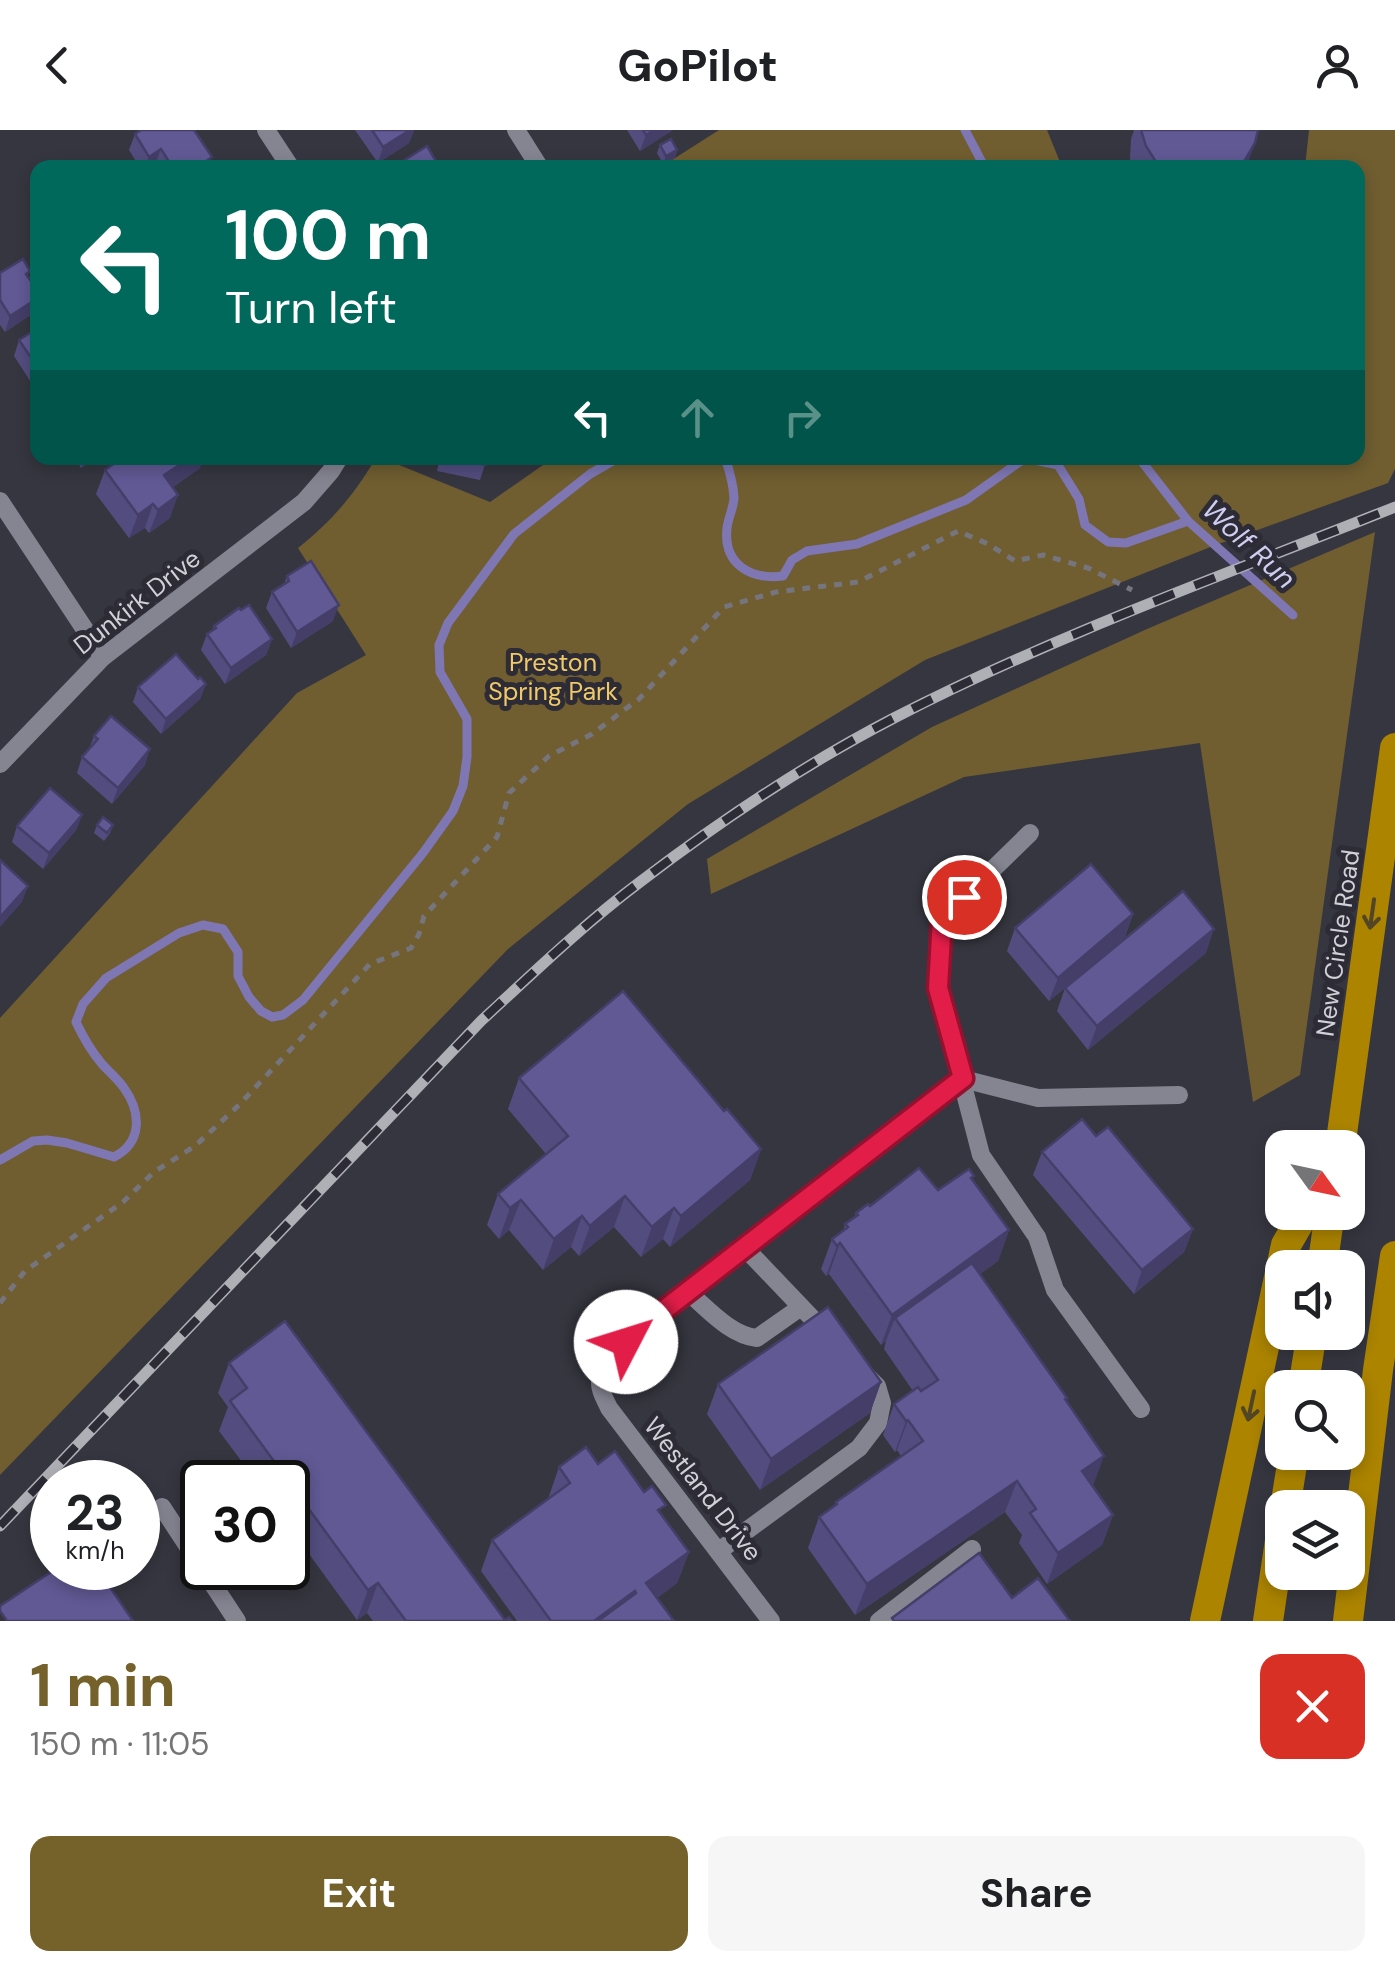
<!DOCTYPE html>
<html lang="en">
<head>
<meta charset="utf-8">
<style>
  body { margin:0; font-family:"DM Sans",sans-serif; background:#f6f6f6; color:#202124; height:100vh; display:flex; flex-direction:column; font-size:38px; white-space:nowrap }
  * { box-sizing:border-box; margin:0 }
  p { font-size:32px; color:#757577 }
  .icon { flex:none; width:55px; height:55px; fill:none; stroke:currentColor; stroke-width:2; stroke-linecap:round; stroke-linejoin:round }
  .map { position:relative; height:1491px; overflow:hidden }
  .panel { display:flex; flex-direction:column; background:#fff; flex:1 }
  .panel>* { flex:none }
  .guide { position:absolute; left:30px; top:30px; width:1335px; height:305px; border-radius:20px; box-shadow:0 5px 15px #0003; background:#00695c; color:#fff; overflow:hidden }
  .needle { width:65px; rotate:123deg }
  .fabs { position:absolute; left:1265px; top:1000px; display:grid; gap:20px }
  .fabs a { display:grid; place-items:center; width:100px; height:100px; border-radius:20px; background:#fff; box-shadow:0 5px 15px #0003; font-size:50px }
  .speed { position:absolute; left:30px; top:1330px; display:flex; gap:20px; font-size:50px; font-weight:700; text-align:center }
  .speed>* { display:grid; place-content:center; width:130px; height:130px; border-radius:50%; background:#fff; box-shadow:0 5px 15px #0003; line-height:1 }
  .speed small { font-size:25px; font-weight:400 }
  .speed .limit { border:5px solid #111; border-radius:15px; background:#fff; color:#111 }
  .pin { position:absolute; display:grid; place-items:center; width:85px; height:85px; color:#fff; margin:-42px; border:5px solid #fff; border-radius:50%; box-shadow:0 2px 10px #0007 }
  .me { position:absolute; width:110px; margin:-55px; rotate:50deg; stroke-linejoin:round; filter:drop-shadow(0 0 8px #0008) }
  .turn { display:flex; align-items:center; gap:35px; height:210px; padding:0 30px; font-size:45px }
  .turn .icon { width:130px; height:130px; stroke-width:2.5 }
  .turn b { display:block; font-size:70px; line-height:85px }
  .lanes { display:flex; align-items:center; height:95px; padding:0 30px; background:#0003; justify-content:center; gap:50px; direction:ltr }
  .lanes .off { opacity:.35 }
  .round { display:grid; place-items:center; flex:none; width:105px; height:105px; border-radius:20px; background:#f6f6f6 }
  .summary { display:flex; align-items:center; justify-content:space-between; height:170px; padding:0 30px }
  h1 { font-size:60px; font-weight:700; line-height:75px; color:#75622b }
  .primary-button { display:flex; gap:20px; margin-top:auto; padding:20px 30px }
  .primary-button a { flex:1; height:115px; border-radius:20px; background:#75622b; color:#fff; font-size:40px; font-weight:700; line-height:115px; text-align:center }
  .primary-button a+a { background:#f6f6f6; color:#202124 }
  header { display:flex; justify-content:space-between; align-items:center; height:130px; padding:0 30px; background:#fff; font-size:45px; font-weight:700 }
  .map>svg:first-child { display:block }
  .green { fill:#705e31 }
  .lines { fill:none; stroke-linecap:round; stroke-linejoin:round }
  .stream { stroke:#7e77b4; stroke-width:9 }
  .path { stroke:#76757e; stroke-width:5; stroke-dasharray:8 8; stroke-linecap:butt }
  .minor { stroke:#858491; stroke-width:18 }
  .highway { stroke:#ac8400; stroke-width:30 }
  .rail-casing { stroke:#afafb6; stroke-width:11 }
  .rail { stroke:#2c2b36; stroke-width:8; stroke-dasharray:22; stroke-linecap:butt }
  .wall { fill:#534d7f }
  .shaded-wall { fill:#443e68 }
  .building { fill:#615994; stroke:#443e68; stroke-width:2.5 }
  .oneway { stroke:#524626 }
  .route-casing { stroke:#92132f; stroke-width:25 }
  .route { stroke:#e11d48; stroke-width:18 }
  .labels { text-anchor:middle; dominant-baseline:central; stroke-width:10; stroke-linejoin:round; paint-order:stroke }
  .street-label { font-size:25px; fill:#d1d0d7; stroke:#2c2b36 }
  .park-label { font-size:25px; fill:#f0c969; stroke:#2c2b36 }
  .water-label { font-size:28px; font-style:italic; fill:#cfcdf0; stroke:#2c2b36 }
</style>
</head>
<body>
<header><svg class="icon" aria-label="back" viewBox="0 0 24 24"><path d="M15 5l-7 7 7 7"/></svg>GoPilot<svg class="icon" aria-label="person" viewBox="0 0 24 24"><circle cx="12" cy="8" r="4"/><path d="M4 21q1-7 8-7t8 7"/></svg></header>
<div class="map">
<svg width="1395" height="1491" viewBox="0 0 1395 1491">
  <rect width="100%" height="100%" fill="#363640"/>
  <g class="green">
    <polygon points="719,0 1047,0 1062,37 661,37"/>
    <path d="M1309 0H1395V339L1388 353 1213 416 925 530 688 674 508 819 0 1345V888L297 563 366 525 298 418C333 390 353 366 376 328H382L490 372 553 328H1358V38L1305 37Z"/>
    <polygon points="1375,402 1300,945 1253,972 1200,613 964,647 711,764 707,729 932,597 1147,499"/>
  </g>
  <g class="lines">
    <g class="stream">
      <polyline points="965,0 985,38"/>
      <path d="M725 328C729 339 733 354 734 367 734 377 728 388 727 398 723 434 750 450 783 446L792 430 807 421 857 414 966 370 1025 328 1058 335 1079 369 1085 395 1108 412 1126 413 1188 391"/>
      <polyline points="1139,328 1188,391 1293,485"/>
      <path d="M0 1030 33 1011 47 1010 67 1013 114 1027C143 1012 141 982 124 958 118 949 109 942 102 934 91 921 83 907 76 892L83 874 106 848 179 803 203 795 223 799 238 822V846L249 867 261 881 272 887 283 885 303 870 423 723 453 681 463 656 467 627V589L440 542 439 515 448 493 514 404 590 344 618 328"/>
    </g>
    <polyline class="path" points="0,1173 25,1141 123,1072 154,1042 195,1016 239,975 370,834 411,818 419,804 424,786 497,707 509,663 549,626 592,604 639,569 724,477 776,462 858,452 958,401 988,414 1015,431 1043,425 1088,438 1132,460"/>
    <g class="minor">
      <polyline points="266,0 291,38"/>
      <polyline points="516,0 540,38"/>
      <polyline points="0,371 103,527"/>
      <polyline points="0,634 103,527 304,372 331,341 339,328"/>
      <polyline points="1030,703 942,789 938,859 981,1025 1037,1107 1055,1160 1141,1279"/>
      <polyline points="963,949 1038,968 1179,965"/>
      <polyline points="745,1118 827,1204"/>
      <path d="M688 1162C708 1179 730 1205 757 1208L801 1177"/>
      <polyline points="162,1377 237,1491"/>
      <polyline points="719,1421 859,1318 878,1293 882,1273 877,1256 865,1244"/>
      <path d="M771 1491 609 1278C606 1271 600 1262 600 1254 599 1230 630 1208 647 1194L963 949"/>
      <polyline points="879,1491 972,1419"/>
    </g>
    <g class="highway">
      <polyline points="1340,1018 1395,618"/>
      <polyline points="1322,1138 1330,1082"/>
      <polyline points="1303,1258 1312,1202"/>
      <polyline points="1285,1378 1294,1322"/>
      <polyline points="1205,1491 1286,1115 1305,1082"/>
      <polyline points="1268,1491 1282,1397"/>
      <polyline points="1348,1491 1378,1240 1395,1126"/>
    </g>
    <g class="rail-casing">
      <path id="rail" d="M0 1396 481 891C533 843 584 794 640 752 720 691 805 634 894 588 1055 505 1227 444 1395 377"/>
    </g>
    <use href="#rail" class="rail"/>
  </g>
  <g class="wall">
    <polygon points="355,0 414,0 409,13 378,33"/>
    <polygon points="627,0 673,0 640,21"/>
    <polygon points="1134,0 1258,0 1246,38 1132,38 1130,28 1131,9"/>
    <polygon points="135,4 212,27 208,38 156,38 155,35 151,38 140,38 129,20"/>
    <polygon points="660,15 677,20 675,28 663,34 657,23"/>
    <polygon points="0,143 28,147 38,162 38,174 35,182 5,202 0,195"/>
    <polygon points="38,198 38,263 14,226 19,210"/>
    <polygon points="75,328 97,328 81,338"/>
    <polygon points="440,328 487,328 480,350 437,341"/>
    <polygon points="200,338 173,357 170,388 149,403 145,398 129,408 96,364 105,340"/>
    <polygon points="287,446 333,491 291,518 266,478 272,462 284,454"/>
    <polygon points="214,496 272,509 266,525 225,554 201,520 207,504 212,501"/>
    <polygon points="198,549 206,554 200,569 161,604 133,572 138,557"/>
    <polygon points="94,606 145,635 112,674 77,643 82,627 89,619"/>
    <polygon points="82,685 76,700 43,739 12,712 17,696"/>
    <polygon points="97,695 113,695 110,703 104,711 94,703"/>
    <polygon points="1133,784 1125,807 1077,848 1206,823 1088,920 1057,881 1065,858 1049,871 1007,821 1015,798"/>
    <polygon points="519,948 724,981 761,1019 750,1050 670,1117 663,1109 641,1127 614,1097 579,1126 571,1117 543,1140 509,1100 499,1109 487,1095 498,1064 546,1024 508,979"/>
    <polygon points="1096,1006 1193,1099 1184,1122 1134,1164 1033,1045 1042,1022"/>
    <polygon points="973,1051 1009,1100 998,1131 980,1144 1066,1271 1093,1356 1113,1385 1102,1415 1047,1454 1019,1413 1022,1405 1005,1382 855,1485 808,1418 819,1387 834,1376 836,1372 901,1326 897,1320 895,1322 883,1305 894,1274 913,1261 884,1219 886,1211 881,1215 829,1144 826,1146 821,1139 832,1109 843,1101 845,1094 854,1088 856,1083 870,1076"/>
    <polygon points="229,1233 505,1490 512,1491 373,1491 367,1483 357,1490 288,1395 288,1352 257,1352 219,1301 228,1277 218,1263"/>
    <polygon points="881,1252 870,1283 760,1360 707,1284 718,1254"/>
    <polygon points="598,1334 662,1385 689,1422 677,1453 657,1468 674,1491 517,1491 481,1441 492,1410 548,1369 559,1337"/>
  </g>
  <g class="shaded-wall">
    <polygon points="410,0 414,0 409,13 378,33 383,17"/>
    <polygon points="654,0 673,0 640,21 646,5"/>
    <polygon points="1255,13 1246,38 1236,38"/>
    <polygon points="161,19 155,35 151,38 145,38 149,27"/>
    <polygon points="677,20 675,28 663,34 666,26"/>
    <polygon points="212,27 208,38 196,38"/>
    <polygon points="38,168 35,182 5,202 10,186"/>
    <polygon points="85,328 97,328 81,338"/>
    <polygon points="190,328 204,328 200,338 156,369 164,345"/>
    <polygon points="178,365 170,388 149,403 158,380"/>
    <polygon points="153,374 145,398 129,408 138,385"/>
    <polygon points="339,475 333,491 291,518 297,502"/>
    <polygon points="272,509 266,525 225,554 231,538"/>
    <polygon points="206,554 200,569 161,604 166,589"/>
    <polygon points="150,619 145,635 112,674 118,658"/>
    <polygon points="82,685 76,700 43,739 49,723"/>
    <polygon points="28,756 22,772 0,797 0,787"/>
    <polygon points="1133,784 1125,807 1049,871 1058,848"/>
    <polygon points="1214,799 1206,823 1088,920 1097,896"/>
    <polygon points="761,1019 750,1050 670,1117 681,1086"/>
    <polygon points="625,1066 614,1097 579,1126 590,1096"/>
    <polygon points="521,1070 509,1100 499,1109 510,1078"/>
    <polygon points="674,1078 663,1109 641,1127 652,1097"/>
    <polygon points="582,1086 571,1117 543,1140 554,1109"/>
    <polygon points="1193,1099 1184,1122 1134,1164 1142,1140"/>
    <polygon points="1009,1100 998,1131 903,1199 895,1188 886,1211 881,1215 892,1185"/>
    <polygon points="840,1113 829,1144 826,1146 837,1116"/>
    <polygon points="881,1252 870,1283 760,1360 771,1329"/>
    <polygon points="908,1290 897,1320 895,1322 906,1291"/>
    <polygon points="1104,1326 1093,1356 1082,1341"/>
    <polygon points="1017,1351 1005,1382 855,1485 867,1454"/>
    <polygon points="1113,1385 1102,1415 1047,1454 1058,1423"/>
    <polygon points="689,1422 677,1453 635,1484 646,1453"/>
    <polygon points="378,1453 367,1483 357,1490 368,1460"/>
  </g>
  <g class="building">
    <polygon points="141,0 194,0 212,27 196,38 173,38 161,19 149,27 135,4"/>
    <polygon points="372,0 410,0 383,17"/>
    <polygon points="643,0 654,0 646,5"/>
    <polygon points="1141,0 1258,0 1255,13 1245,30 1236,38 1164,38 1156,32 1146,16"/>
    <polygon points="671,9 677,20 666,26 660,15"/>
    <polygon points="427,16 440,38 396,38 395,36"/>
    <polygon points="23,129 30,141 26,144 38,162 38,168 10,186 0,170 0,143"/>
    <polygon points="38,198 38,238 19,210"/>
    <polygon points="122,328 190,328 164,345 178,365 158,380 153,374 138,385 105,340"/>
    <polygon points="455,328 487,328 486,335"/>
    <polygon points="311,431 339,475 297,502 272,462 289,451 287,446"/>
    <polygon points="249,475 272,509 231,538 207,504 216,498 214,496 239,478 241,480"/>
    <polygon points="176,524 198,549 200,547 206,554 166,589 138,557"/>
    <polygon points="111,586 150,619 118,658 82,627 98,609 94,606"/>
    <polygon points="50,658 82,685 49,723 17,696"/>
    <polygon points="103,687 113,695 107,703 97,695"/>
    <polygon points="0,730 28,756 0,787"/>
    <polygon points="1091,734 1133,784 1058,848 1015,798"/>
    <polygon points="1183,761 1214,799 1097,896 1065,858"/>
    <polygon points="623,861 724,981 727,979 761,1019 681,1086 674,1078 652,1097 625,1066 590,1096 582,1086 554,1109 521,1070 510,1078 498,1064 568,1006 519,948"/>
    <polygon points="1082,989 1096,1006 1108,997 1193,1099 1142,1140 1042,1022"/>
    <polygon points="919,1038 938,1060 969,1039 974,1046 971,1048 1009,1100 892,1185 840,1113 837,1116 832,1109 848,1097 845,1094 858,1085 856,1083 868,1074 870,1076"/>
    <polygon points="972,1133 1067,1268 1065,1269 1104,1326 1082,1341 1113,1385 1058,1423 1030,1383 1036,1379 1017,1351 867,1454 819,1387 837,1374 836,1372 923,1311 908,1290 906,1291 894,1274 918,1257 921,1261 938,1250 895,1188"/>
    <polygon points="828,1177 881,1252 771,1329 718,1254"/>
    <polygon points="285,1191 505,1490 509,1487 512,1491 406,1491 378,1453 368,1460 230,1271 247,1258 229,1233"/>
    <polygon points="586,1317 598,1334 615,1321 644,1362 652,1356 666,1375 658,1380 689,1422 646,1453 674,1491 598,1491 636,1463 635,1461 594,1491 551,1491 492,1410 570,1353 559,1337"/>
    <polygon points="979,1423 1012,1468 1038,1448 1070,1491 894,1491 892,1488"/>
    <polygon points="57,1438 97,1438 133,1491 7,1491 0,1481 0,1476"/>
  </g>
  <defs><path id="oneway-shaft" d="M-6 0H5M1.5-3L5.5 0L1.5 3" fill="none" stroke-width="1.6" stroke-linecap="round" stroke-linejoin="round" transform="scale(2.5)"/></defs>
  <g class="oneway">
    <use href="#oneway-shaft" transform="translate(1372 784) rotate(98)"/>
    <use href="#oneway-shaft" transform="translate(1251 1276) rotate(102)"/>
  </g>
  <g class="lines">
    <g class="route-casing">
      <polyline id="route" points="626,1212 646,1194 963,948 938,858 942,788 964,767"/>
    </g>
    <use href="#route" class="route"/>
  </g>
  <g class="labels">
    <g class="street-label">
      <text transform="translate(137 472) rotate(-38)">Dunkirk Drive</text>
      <text transform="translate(1338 813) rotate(-82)">New Circle Road</text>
      <text transform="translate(703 1359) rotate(52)">Westland Drive</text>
    </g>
    <g class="park-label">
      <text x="553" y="532">Preston<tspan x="553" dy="29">Spring Park</tspan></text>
    </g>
    <g class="water-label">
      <text transform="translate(1249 414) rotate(43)">Wolf Run</text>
    </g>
  </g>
</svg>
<div class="fabs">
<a><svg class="needle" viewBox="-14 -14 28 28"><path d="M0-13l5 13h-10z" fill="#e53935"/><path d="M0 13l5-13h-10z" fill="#757577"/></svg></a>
<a><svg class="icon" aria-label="sound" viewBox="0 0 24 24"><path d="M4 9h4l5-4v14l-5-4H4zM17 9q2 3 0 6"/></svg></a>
<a><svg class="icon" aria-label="search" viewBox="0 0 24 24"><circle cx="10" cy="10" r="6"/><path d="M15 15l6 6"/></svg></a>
<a><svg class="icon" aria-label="layers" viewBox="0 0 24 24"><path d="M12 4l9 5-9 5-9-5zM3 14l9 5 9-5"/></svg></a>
</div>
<div class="speed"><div>23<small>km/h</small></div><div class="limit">30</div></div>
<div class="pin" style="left:964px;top:767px;background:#d93025"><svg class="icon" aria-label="arrive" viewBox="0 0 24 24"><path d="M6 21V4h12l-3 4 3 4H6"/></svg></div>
<svg class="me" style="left:626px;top:1212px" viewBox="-20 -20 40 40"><circle r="19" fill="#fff"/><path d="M0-13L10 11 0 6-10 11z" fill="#e11d48"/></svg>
<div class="guide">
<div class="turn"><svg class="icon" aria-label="left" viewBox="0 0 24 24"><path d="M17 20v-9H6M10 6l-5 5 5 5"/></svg><div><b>100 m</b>Turn left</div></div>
<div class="lanes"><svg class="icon" aria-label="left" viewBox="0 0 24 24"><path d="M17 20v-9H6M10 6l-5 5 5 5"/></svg><svg class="icon off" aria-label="ahead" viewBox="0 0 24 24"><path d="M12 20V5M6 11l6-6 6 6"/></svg><svg class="icon off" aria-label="right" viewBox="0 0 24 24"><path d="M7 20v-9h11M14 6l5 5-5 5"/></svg></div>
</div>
</div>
<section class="panel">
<div class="summary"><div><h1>1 min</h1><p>150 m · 11:05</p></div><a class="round" style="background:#d93025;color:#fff"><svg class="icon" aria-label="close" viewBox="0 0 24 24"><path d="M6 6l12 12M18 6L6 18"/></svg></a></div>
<div class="primary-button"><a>Exit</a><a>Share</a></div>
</section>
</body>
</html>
